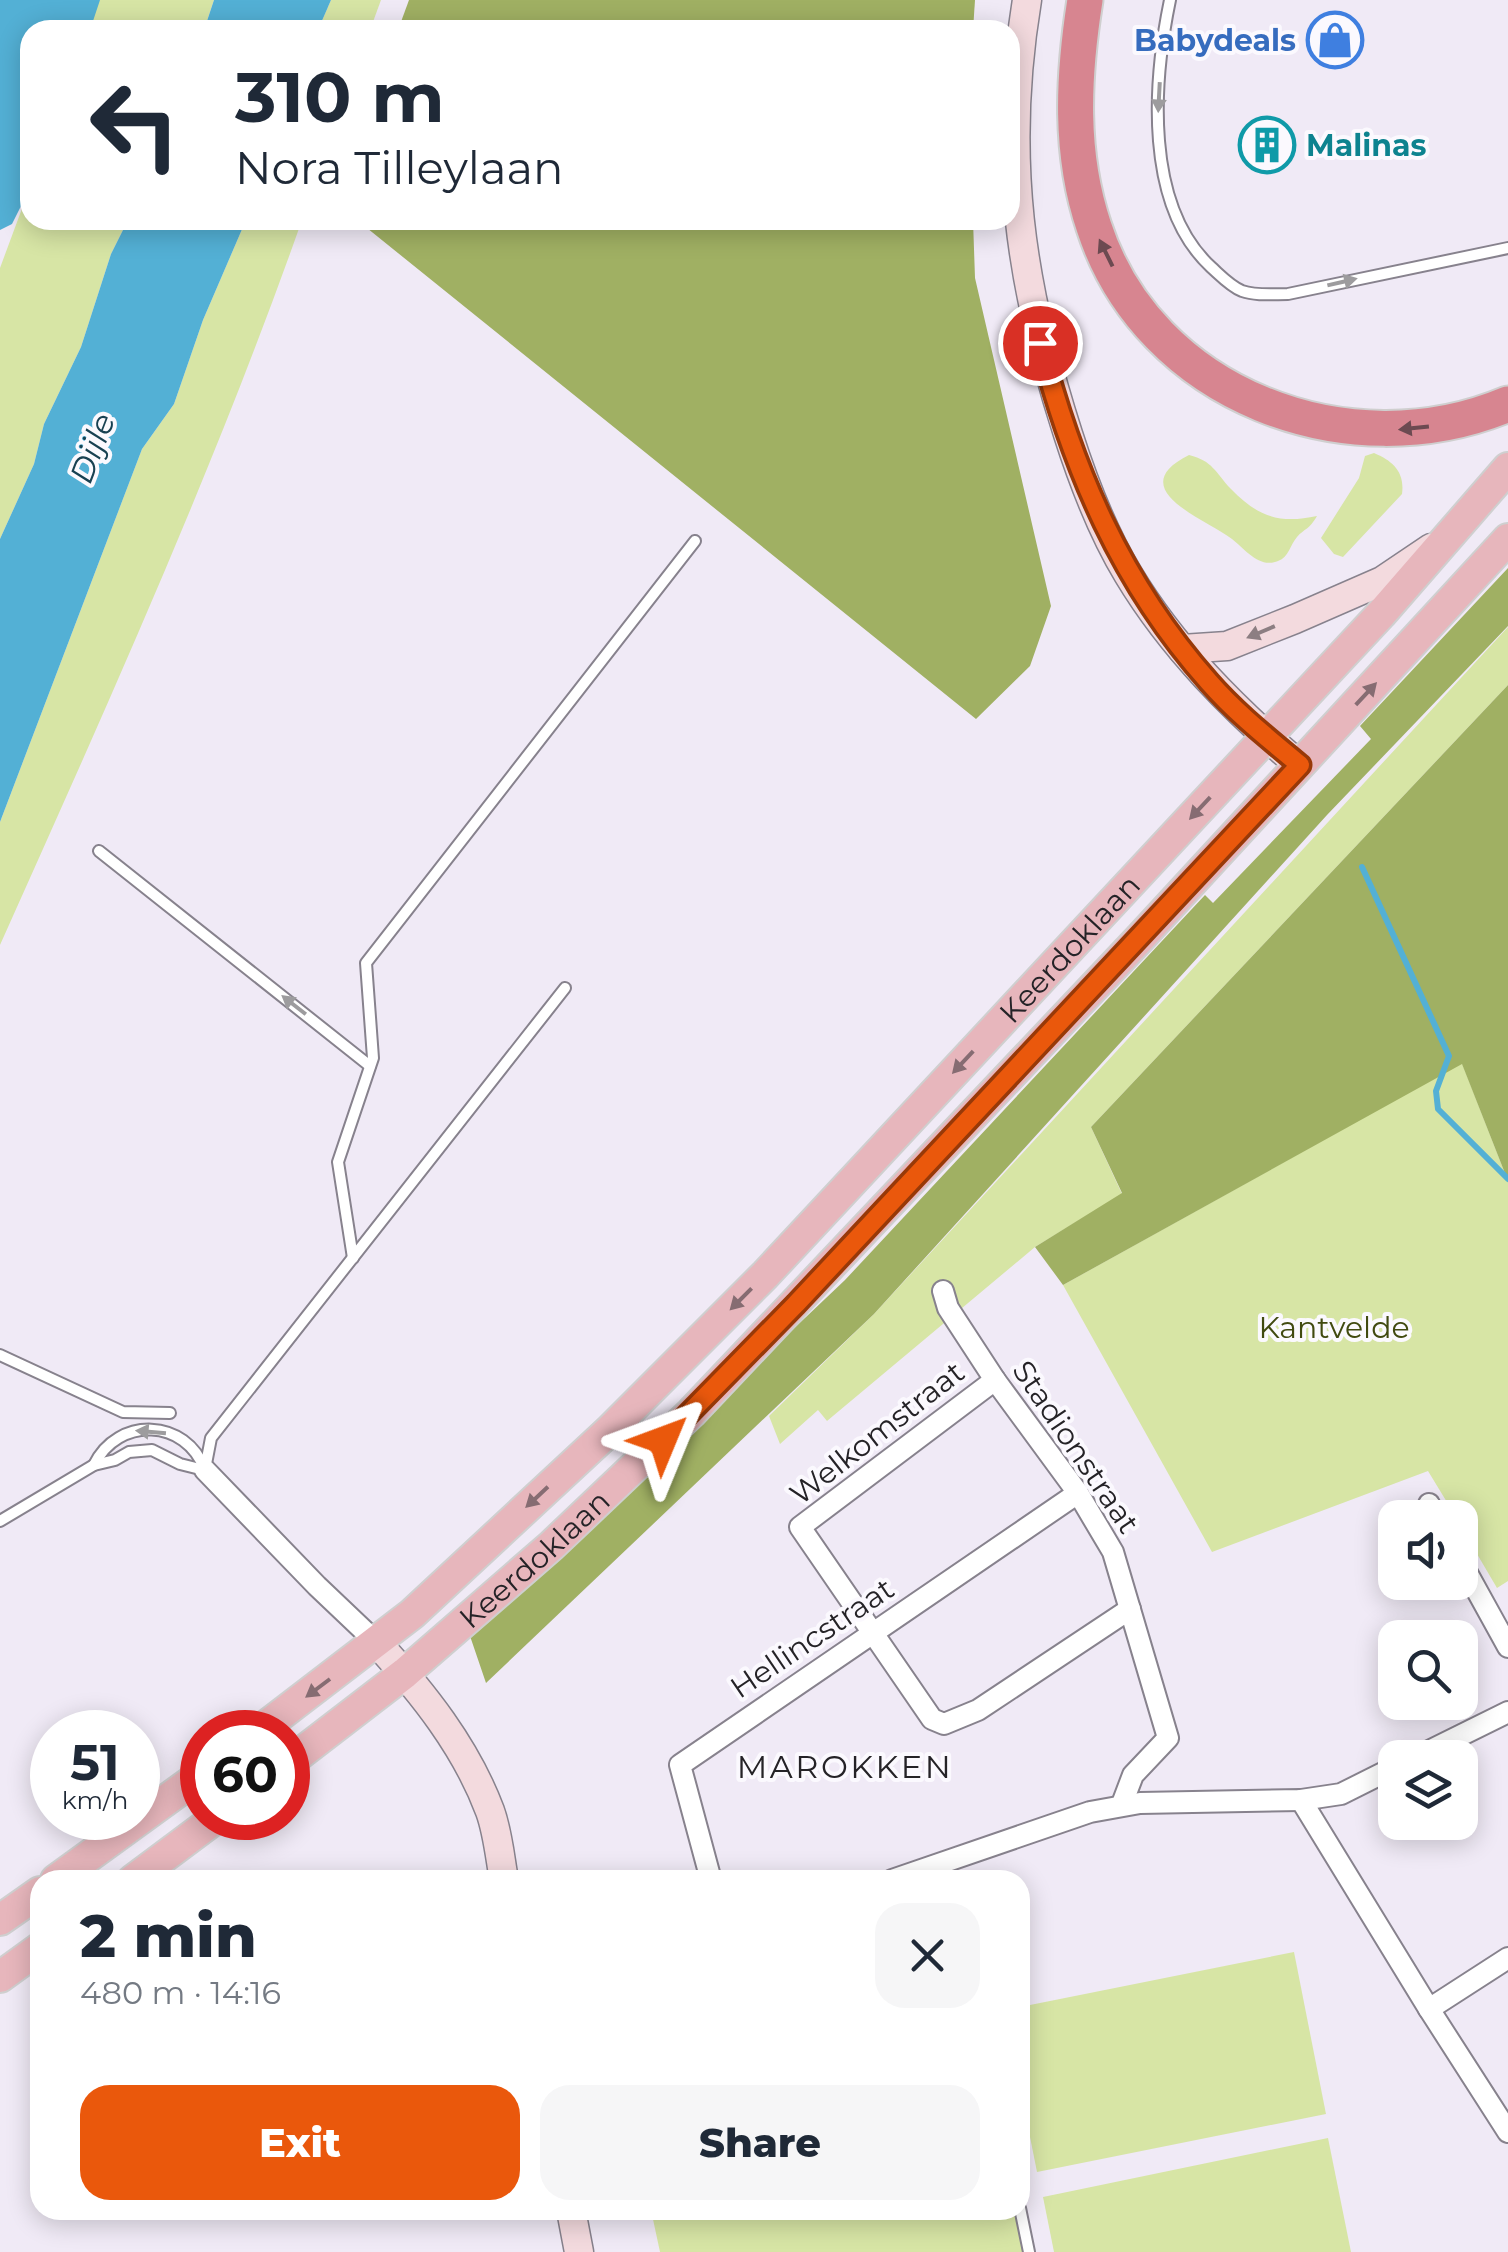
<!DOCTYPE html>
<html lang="en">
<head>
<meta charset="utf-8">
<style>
  body { margin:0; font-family:Montserrat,sans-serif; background:#f6f6f7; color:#1f2937; height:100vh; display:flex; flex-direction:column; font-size:38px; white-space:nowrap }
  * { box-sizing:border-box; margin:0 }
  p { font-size:32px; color:#747a83 }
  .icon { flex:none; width:55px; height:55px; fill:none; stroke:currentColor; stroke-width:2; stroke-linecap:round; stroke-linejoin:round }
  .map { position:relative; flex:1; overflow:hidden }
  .details { position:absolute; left:30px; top:1870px; width:1000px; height:350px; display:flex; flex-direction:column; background:#fff; border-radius:30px; box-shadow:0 5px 25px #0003 }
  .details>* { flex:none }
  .top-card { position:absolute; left:20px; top:20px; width:1000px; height:210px; border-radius:30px; box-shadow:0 5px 25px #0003; background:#fff; color:#1f2937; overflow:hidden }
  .tools { position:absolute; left:1378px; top:1500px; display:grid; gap:20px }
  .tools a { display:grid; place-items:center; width:100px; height:100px; border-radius:20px; background:#fff; box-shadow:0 5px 25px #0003; font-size:50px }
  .speed { position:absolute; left:30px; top:1710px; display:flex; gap:20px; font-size:50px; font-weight:700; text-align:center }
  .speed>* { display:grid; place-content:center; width:130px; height:130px; border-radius:50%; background:#fff; box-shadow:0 5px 25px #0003; line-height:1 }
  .speed small { font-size:25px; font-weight:400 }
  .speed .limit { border:15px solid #d22; background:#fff; color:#111 }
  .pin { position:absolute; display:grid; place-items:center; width:85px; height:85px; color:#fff; margin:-42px; border:5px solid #fff; border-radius:50%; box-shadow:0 2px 10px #0007 }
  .me { position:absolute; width:110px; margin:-55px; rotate:46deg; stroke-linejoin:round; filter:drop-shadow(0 0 8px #0008) }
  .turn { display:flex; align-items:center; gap:35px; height:210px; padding:0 50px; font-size:45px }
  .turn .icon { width:130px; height:130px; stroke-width:2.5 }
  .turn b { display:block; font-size:70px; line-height:85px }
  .round { display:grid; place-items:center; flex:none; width:105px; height:105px; border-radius:30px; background:#f6f6f7 }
  .summary { display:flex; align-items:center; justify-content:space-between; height:170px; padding:0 50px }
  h1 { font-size:60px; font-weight:800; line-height:75px }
  .primary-button { display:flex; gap:20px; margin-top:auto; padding:20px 50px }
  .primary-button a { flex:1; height:115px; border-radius:30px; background:#ea580c; color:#fff; font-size:40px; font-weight:800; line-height:115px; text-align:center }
  .primary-button a+a { background:#f6f6f7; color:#1f2937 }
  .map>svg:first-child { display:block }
  .green { fill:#d7e5a5 }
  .forest { fill:#a0b063 }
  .water { fill:#53b0d5 }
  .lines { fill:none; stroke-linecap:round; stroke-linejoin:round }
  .stream { stroke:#53b0d5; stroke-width:6 }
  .lane-casing { stroke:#87828d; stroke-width:14 }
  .street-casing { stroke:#87828d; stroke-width:24 }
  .secondary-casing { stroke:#87828d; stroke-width:31 }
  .primary-casing { stroke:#cfcfcf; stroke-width:34 }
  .highway-casing { stroke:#cfcfcf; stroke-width:39 }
  .lane { stroke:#fff; stroke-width:10 }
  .street { stroke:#fff; stroke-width:20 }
  .secondary { stroke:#f3dade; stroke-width:28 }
  .primary { stroke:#e7b6bc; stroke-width:30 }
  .highway { stroke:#d78590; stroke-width:35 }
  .oneway { fill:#9d9c9e }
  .oneway2 { fill:#6c4a51 }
  .oneway3 { fill:#8c7e82 }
  .oneway4 { fill:#866c72 }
  .route-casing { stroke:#983908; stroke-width:25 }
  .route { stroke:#ea580c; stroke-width:18 }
  .labels { text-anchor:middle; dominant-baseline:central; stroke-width:8; stroke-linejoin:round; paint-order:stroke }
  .shop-label { font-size:30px; font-weight:bold; fill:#366cbe; stroke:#fbf9fe; text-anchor:end }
  .culture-label { font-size:30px; font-weight:bold; fill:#0d838f; stroke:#fbf9fe; text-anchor:start }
  .street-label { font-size:30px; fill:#252327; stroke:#fbf9fe }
  .park-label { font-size:30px; fill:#414a10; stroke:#fbf9fe }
  .water-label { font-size:32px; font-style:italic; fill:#184152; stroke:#fbf9fe }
  .neighbourhood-label { font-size:32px; letter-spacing:2.5px; fill:#252327; stroke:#fbf9fe }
</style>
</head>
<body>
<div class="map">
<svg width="1508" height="2252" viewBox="0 0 1508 2252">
  <rect width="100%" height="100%" fill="#f0eaf6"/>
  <g class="green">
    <polygon points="99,0 214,0 204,30 88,30"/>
    <polygon points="331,0 381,0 370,30 318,30"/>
    <polygon points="30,187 30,220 128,220 111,254 81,347 44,424 34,464 0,539 0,268"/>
    <path d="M246 220H302C215 467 107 706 0 945V822L142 449 174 404 203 320Z"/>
    <path d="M1374 453C1393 461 1405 472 1402 494L1343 557 1334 554 1321 538 1359 478 1365 456Z"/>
    <path d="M1189 455C1213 461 1215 472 1231 489 1258 517 1280 524 1317 516 1309 530 1305 528 1297 537 1290 545 1289 557 1278 561 1259 569 1245 549 1232 539 1206 519 1121 489 1189 455Z"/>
    <polygon points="1508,627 1508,685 1091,1127 1122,1194 1035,1247 827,1421 818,1410 780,1444 769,1416 874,1314"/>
    <polygon points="1462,1063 1508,1181 1508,1581 1497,1588 1460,1525 1460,1518 1456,1517 1428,1471 1212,1552 1063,1285"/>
    <polygon points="1294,1952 1326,2114 1037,2172 1020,2087 1020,2007"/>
    <polygon points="1328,2138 1351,2252 1054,2252 1043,2197"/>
    <polygon points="651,2210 1014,2210 1023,2252 660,2252"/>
  </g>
  <g class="forest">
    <polygon points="409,0 975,0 973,30 398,30"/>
    <polygon points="357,220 973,220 975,278 1051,606 1030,666 976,719"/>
    <polygon points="1508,568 1508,626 1327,815 874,1314 486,1683 470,1636 845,1280 1205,895 1213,903 1371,739 1360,726"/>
    <polygon points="1508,685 1508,1181 1462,1064 1063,1285 1035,1247 1122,1193 1091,1127"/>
  </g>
  <g class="water">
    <polygon points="0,0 100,0 90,30 30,30 30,188 12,224 0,230"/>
    <polygon points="214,0 331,0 318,30 204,30"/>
    <polygon points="128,220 246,220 203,320 174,404 142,449 0,822 0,539 34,464 44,424 81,347 111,254"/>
  </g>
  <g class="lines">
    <polyline class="stream" points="1362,867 1449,1056 1436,1091 1438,1109 1508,1179"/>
    <g class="lane-casing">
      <g id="lane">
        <path d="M1170 0C1153 82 1144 205 1211 267 1220 275 1230 286 1242 291 1256 296 1273 294 1288 294L1508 248"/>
        <polyline points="99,851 370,1066"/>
        <polyline points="353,1258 338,1162 373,1058 366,963 695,541"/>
        <polyline points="0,1355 123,1412 170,1413"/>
        <path d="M94 1465C118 1416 186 1418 205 1470"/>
        <polyline points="205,1469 211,1438 565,988"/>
        <polyline points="0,1521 94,1465 115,1460 129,1452 152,1450 180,1464 204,1470"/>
        <polyline points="1020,2208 1029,2252"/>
      </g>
    </g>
    <g class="street-casing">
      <g id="street">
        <polyline points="943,1291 948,1308 995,1380 1078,1493 1113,1552 1168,1738 1133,1775 1122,1804"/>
        <polyline points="995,1380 800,1527 932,1719 944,1724 978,1710 1130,1609"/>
        <polyline points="205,1470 317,1586 377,1643"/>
        <polyline points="1429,1504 1436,1518"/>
        <polyline points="1460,1560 1508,1647"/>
        <polyline points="1415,1758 1508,1712"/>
        <polyline points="1301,1800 1429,2009 1508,2132"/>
        <polyline points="711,1880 680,1765 1078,1493"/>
        <polyline points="892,1880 1090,1812 1140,1803 1301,1800 1341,1794 1395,1767"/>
        <polyline points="1429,2009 1508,1958"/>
      </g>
    </g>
    <g class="secondary-casing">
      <g id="secondary">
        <path d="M1027 0C1001 156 1020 285 1068 434 1083 481 1102 531 1128 574 1173 649 1234 709 1299 765"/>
        <polyline points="1182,649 1227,646 1295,619 1382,581 1431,548"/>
        <path d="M377 1643C423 1693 466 1747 490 1811 498 1833 500 1858 504 1880"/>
        <polyline points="571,2210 579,2252"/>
      </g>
    </g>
    <g class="primary-casing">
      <g id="primary">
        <path id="s1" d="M258 1732 412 1614 609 1431 765 1275 1381 614 1508 468"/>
        <path id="s2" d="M288 1763 405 1673 551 1546 691 1413 1141 937 1508 539"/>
        <polyline points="56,1880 202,1774"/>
        <polyline points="133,1880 216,1818"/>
        <polyline points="0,1920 40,1892"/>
        <polyline points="0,1977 40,1948"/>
      </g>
    </g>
    <g class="highway-casing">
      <path id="highway" d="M1085 0C1073 76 1069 153 1094 227 1149 396 1349 471 1508 404"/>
    </g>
    <use href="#lane" class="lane"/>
    <use href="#street" class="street"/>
    <use href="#secondary" class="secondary"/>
    <use href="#primary" class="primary"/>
    <use href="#highway" class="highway"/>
  </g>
  <defs><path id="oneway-solid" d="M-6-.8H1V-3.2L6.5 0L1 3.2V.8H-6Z" transform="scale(2.5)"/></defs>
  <g class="oneway">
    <use href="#oneway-solid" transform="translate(1159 97) rotate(93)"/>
    <use href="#oneway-solid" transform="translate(1342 282) rotate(-13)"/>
    <use href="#oneway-solid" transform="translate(294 1005) rotate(-142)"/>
    <use href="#oneway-solid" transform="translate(151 1432) rotate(-175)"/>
  </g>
  <g class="oneway2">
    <use href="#oneway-solid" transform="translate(1106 253) rotate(-116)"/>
    <use href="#oneway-solid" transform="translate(1414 428) rotate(174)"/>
  </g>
  <use class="oneway3" href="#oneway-solid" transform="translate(1261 632) rotate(157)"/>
  <g class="oneway4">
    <use href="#oneway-solid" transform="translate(1366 694) rotate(-47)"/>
    <use href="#oneway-solid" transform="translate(1200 808) rotate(133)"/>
    <use href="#oneway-solid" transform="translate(963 1062) rotate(133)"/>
    <use href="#oneway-solid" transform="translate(741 1299) rotate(135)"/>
    <use href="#oneway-solid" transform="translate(537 1497) rotate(137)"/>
    <use href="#oneway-solid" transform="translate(318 1688) rotate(143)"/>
  </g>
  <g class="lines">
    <g class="route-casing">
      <path id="route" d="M663 1440 796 1304 1300 765C1269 739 1236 713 1209 682 1121 583 1073 470 1040 343"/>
    </g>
    <use href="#route" class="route"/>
  </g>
  <defs>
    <g id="shop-ring" transform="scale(2.875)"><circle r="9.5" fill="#fbf9fe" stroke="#3f7fe0" stroke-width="1.5"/><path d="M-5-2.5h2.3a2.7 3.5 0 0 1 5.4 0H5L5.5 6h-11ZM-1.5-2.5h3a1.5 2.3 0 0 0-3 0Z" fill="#3f7fe0"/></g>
    <g id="building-ring" transform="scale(2.875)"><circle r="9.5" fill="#fbf9fe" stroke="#0f9aa8" stroke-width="1.5"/><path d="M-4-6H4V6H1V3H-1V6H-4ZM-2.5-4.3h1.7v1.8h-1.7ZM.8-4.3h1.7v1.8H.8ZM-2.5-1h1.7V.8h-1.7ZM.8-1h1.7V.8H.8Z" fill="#0f9aa8"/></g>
  </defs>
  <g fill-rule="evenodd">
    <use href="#shop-ring" x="1335" y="40"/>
    <use href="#building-ring" x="1267" y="145"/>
  </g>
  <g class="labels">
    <g class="shop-label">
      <text x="1296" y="40">Babydeals</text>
    </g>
    <g class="culture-label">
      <text x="1306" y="145">Malinas</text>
    </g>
    <g class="street-label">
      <text stroke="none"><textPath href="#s1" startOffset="1130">Keerdoklaan</textPath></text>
      <text transform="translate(877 1433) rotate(-38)">Welkomstraat</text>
      <text transform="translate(1076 1447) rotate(56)">Stadionstraat</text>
      <text stroke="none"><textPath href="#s2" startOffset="320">Keerdoklaan</textPath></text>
      <text transform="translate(812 1638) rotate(-34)">Hellincstraat</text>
    </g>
    <g class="park-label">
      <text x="1334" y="1327">Kantvelde</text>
    </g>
    <g class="water-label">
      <text transform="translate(92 448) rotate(-69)">Dijle</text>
    </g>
    <g class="neighbourhood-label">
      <text x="845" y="1766">MAROKKEN</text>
    </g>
  </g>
</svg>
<div class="tools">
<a><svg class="icon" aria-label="sound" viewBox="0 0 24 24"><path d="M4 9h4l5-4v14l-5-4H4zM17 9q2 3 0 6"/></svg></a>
<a><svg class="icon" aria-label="search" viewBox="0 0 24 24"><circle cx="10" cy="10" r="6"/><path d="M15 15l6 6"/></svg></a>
<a><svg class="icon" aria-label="layers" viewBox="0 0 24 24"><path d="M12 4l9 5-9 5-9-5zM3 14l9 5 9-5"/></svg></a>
</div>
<div class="speed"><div>51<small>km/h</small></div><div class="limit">60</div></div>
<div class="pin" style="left:1040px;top:343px;background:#d93025"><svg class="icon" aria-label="arrive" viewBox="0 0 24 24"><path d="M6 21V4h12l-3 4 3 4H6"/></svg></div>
<svg class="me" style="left:663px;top:1440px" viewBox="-20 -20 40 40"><path d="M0-17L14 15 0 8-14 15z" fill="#ea580c" stroke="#fff" stroke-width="4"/></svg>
<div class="top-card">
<div class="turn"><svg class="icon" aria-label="left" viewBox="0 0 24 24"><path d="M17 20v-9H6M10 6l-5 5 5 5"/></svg><div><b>310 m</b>Nora Tilleylaan</div></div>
</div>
<section class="details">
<div class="summary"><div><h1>2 min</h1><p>480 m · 14:16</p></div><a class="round"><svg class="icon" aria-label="close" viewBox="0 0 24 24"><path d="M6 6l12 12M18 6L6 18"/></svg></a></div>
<div class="primary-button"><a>Exit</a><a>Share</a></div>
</section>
</div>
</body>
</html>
